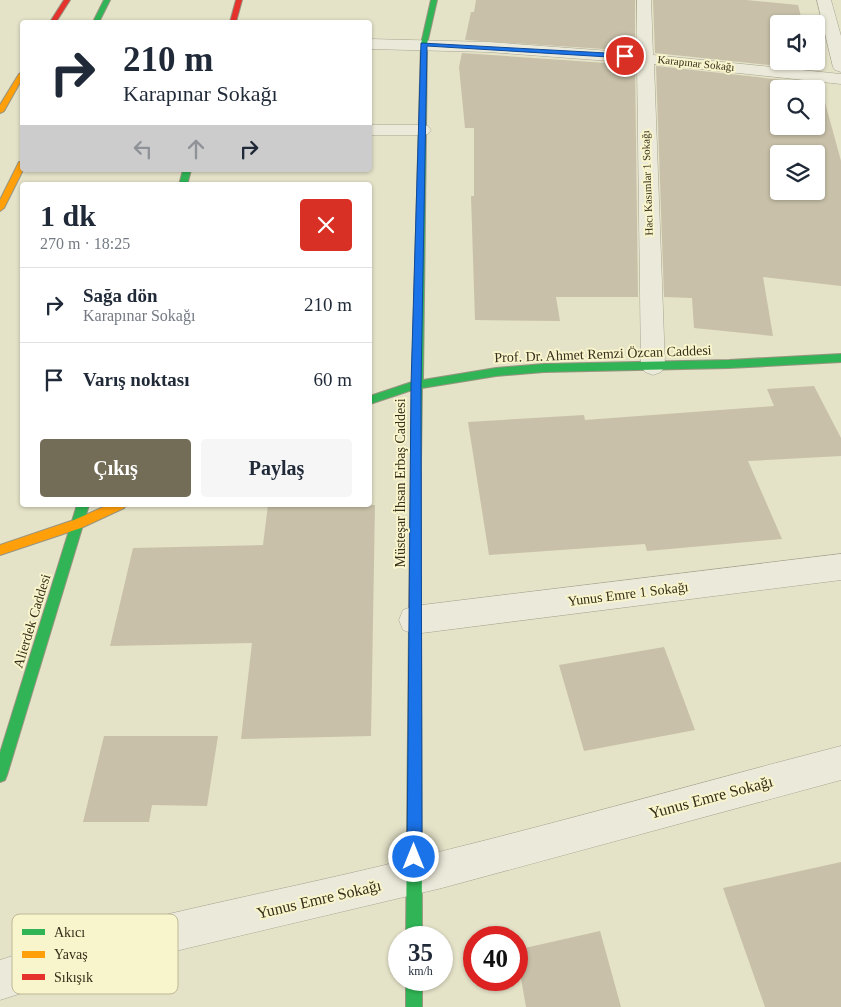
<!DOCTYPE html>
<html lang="tr">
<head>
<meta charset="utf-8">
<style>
  body { margin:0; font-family:"Times New Roman",serif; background:#f6f6f7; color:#1f2937; height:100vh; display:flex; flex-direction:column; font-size:19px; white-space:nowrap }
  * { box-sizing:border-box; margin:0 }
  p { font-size:16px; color:#747a83 }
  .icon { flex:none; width:28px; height:28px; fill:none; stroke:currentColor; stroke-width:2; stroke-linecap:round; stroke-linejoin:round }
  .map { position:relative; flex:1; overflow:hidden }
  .drawer { position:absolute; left:20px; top:182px; width:352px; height:325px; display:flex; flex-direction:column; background:#fff; border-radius:5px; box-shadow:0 1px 4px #0004 }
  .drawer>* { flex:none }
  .banner { position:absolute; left:20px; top:20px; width:352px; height:152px; border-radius:5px; box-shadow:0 1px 4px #0004; background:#fff; color:#1f2937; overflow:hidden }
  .buttons { position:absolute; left:770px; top:15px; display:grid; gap:10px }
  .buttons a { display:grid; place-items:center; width:55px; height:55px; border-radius:5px; background:#fff; box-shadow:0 1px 4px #0004; font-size:25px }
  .speed { position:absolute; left:388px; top:926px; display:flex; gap:10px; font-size:25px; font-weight:700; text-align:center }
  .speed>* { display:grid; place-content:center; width:65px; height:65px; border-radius:50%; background:#fff; box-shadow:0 1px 4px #0004; line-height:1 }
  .speed small { font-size:12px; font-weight:400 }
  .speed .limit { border:8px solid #d22; background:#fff; color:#111 }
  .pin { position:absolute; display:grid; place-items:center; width:42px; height:42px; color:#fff; margin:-21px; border:2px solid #fff; border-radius:50%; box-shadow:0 1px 5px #0007 }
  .me { position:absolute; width:55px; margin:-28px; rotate:0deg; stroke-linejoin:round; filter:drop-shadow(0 0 4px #0008) }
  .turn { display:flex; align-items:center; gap:18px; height:105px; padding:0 20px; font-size:22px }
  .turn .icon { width:65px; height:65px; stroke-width:2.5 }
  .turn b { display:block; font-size:35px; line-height:42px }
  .lanes { display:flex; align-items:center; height:48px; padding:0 20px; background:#0003; justify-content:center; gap:25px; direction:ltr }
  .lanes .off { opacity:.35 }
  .round { display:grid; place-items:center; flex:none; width:52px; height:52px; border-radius:5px; background:#f6f6f7 }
  .head { display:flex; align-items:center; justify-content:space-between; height:85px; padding:0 20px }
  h1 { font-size:30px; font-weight:600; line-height:38px }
  .action { display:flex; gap:10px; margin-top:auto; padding:10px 20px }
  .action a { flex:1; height:58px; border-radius:5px; background:#736d57; color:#fff; font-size:20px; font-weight:600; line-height:58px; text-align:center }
  .action a+a { background:#f6f6f7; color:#1f2937 }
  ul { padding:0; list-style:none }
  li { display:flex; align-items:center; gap:15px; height:75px; padding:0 20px; border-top:1px solid #e0e1e3 }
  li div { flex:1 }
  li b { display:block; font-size:19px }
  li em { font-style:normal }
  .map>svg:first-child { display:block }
  .building { fill:#c8c0a8; fill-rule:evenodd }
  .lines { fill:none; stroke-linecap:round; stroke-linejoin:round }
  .street-casing { stroke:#a8a591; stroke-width:1 }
  .fast-casing { stroke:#989481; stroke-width:2 }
  .slow-casing { stroke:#989481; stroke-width:2 }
  .jam-casing { stroke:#989481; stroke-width:2 }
  .street { fill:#ebeada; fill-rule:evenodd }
  .fast { fill:#30b455; fill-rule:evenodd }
  .slow { fill:#ff9f0a; fill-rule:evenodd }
  .jam { fill:#e5322d; fill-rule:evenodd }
  .route { fill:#1a73e8; stroke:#114b97 }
  .labels { text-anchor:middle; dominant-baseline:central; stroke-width:4; stroke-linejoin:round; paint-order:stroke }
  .far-street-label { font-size:11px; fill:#362e1a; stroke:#f8f4cb }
  .street-label { font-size:14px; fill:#362e1a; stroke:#f8f4cb }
  .near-street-label { font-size:16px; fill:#362e1a; stroke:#f8f4cb }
  .key { fill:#f8f4cb; stroke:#beb996; stroke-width:1 }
  .key-label { font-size:14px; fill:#362e1a }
</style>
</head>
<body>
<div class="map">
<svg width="841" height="1007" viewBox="0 0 841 1007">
  <rect width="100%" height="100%" fill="#e4e2c7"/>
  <g class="building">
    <polygon points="476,0 635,0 635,51 465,40 471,12 474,12"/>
    <polygon points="653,0 746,0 798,5 803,24 779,24 779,61 814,61 816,70 655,53"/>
    <polygon points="462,53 635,65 638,297 556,297 560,321 475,320 471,196 474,196 474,128 465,128 459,67"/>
    <path d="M656 66 820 84 841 161V286L763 277 773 336 694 328 692 298 664 297ZM779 89H816V126H779ZM779 154H816V191H779Z"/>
    <polygon points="814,386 841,438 841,456 748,461 782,539 647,551 645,544 489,555 468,422 584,415 585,420 774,406 767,389"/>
    <polygon points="268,505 375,505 371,736 241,739 252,643 110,646 133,548 263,545"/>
    <polygon points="664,647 695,730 584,751 559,665"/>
    <polygon points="104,736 218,736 207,806 152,805 149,822 83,822"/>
    <polygon points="841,862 841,1007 765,1007 723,888"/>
    <polygon points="600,931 621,1007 526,1007 516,950"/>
  </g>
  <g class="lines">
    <g class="street-casing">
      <g id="street">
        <polygon points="637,0 651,0 653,55 841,74 841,84 654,64 665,366 661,372 653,375 645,372 641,366 637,63 488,52 370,49 370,39 488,42 637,53"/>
        <polygon points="817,0 831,0 841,36 841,72 835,70 833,67"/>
        <polygon points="370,125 422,125 428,126 431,130 428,134 422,135 370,135"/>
        <polygon points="841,554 841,580 414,634 403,630 399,620 403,610 414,606"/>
        <path d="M841 746V780L442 888 95 970 0 1000V960C126 919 256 896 385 865 538 829 689 785 841 746Z"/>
      </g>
    </g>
    <g class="fast-casing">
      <g id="fast">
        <polygon points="104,0 110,0 99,22 93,22"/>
        <polygon points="431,0 437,0 427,44 423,380 496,368 544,364 729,360 841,354 841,362 729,368 544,372 496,376 422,388 421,460 420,463 412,463 411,460 412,390 370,404 370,396 412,382 421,44"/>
        <polygon points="183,170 191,170 187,185 179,185"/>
        <polygon points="77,505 89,505 7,775 5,780 0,782 0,753"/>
        <polygon points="415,620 419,622 421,626 422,938 406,938 409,626 411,622"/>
        <rect x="406" y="980" width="16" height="27"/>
      </g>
    </g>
    <g class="slow-casing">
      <g id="slow">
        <polygon points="22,72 22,79 4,111 0,113 0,105 19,74"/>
        <polygon points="19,162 22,162 23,170 4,208 0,211 0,200"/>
        <polygon points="108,505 126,505 124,508 81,528 0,555 0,545 74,520"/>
      </g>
    </g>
    <g class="jam-casing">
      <g id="jam">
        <polygon points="64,0 70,0 56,22 50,22"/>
        <polygon points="236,0 242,0 236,22 230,22"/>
        <polygon points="416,456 420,457 421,460 421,626 419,630 415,632 411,630 409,626 411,460 412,457"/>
      </g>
    </g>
    <use href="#street" class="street"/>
    <use href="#fast" class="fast"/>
    <use href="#slow" class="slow"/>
    <use href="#jam" class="jam"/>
  </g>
  <polygon class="route" points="421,43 625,54 628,56 625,58 427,46 421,385 422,857 420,862 414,865 409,862 407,857 411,385"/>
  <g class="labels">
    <g class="far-street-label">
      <text transform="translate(696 63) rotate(6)">Karapınar Sokağı</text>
      <text transform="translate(647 183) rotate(-92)">Hacı Kasımlar 1 Sokağı</text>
    </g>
    <g class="street-label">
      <text transform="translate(603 354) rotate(-2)">Prof. Dr. Ahmet Remzi Özcan Caddesi</text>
      <text transform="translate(400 483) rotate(-90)">Müsteşar İhsan Erbaş Caddesi</text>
      <text transform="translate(628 594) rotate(-7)">Yunus Emre 1 Sokağı</text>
      <text transform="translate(32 621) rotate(-73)">Alierdek Caddesi</text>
    </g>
    <g class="near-street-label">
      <text transform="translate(711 797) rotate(-15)">Yunus Emre Sokağı</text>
      <text transform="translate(319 899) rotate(-13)">Yunus Emre Sokağı</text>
    </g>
  </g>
  <rect x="12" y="914" width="166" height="80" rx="8" class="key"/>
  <rect x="22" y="929" width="23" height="6" fill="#30b455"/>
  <rect x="22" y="951" width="23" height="7" fill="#ff9f0a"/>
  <rect x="22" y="974" width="23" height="6" fill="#e5322d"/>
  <g class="key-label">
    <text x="54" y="937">Akıcı</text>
    <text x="54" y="959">Yavaş</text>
    <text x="54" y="982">Sıkışık</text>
  </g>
</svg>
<div class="buttons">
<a><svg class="icon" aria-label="sound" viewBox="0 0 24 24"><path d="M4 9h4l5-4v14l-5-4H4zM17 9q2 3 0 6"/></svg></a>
<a><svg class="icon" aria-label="search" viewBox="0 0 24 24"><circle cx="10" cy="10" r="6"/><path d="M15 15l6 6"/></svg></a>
<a><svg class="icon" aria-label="layers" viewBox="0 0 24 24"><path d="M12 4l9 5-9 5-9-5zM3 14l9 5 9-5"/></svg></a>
</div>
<div class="speed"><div>35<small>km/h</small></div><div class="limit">40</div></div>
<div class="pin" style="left:625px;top:56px;background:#d93025"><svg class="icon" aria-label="arrive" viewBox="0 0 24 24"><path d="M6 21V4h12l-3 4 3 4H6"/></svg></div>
<svg class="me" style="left:414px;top:857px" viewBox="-20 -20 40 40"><circle r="17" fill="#1a73e8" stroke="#fff" stroke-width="3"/><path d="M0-11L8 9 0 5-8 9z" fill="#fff"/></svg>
<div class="banner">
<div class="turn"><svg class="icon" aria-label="right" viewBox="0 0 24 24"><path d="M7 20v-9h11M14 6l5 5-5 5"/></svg><div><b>210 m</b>Karapınar Sokağı</div></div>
<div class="lanes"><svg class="icon off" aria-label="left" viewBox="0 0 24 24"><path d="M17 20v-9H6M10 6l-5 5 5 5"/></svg><svg class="icon off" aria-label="ahead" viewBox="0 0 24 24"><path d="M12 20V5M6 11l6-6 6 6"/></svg><svg class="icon" aria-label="right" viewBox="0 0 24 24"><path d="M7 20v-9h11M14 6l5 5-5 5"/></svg></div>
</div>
<section class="drawer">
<div class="head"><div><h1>1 dk</h1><p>270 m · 18:25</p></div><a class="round" style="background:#d93025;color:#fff"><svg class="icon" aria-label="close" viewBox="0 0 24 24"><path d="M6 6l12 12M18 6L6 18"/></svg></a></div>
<ul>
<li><svg class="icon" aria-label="right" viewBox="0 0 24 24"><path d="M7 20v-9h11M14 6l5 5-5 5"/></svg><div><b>Sağa dön</b><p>Karapınar Sokağı</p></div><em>210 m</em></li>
<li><svg class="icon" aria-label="arrive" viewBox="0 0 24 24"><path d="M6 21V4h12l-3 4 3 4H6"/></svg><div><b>Varış noktası</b></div><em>60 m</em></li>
</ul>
<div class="action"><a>Çıkış</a><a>Paylaş</a></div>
</section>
</div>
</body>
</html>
